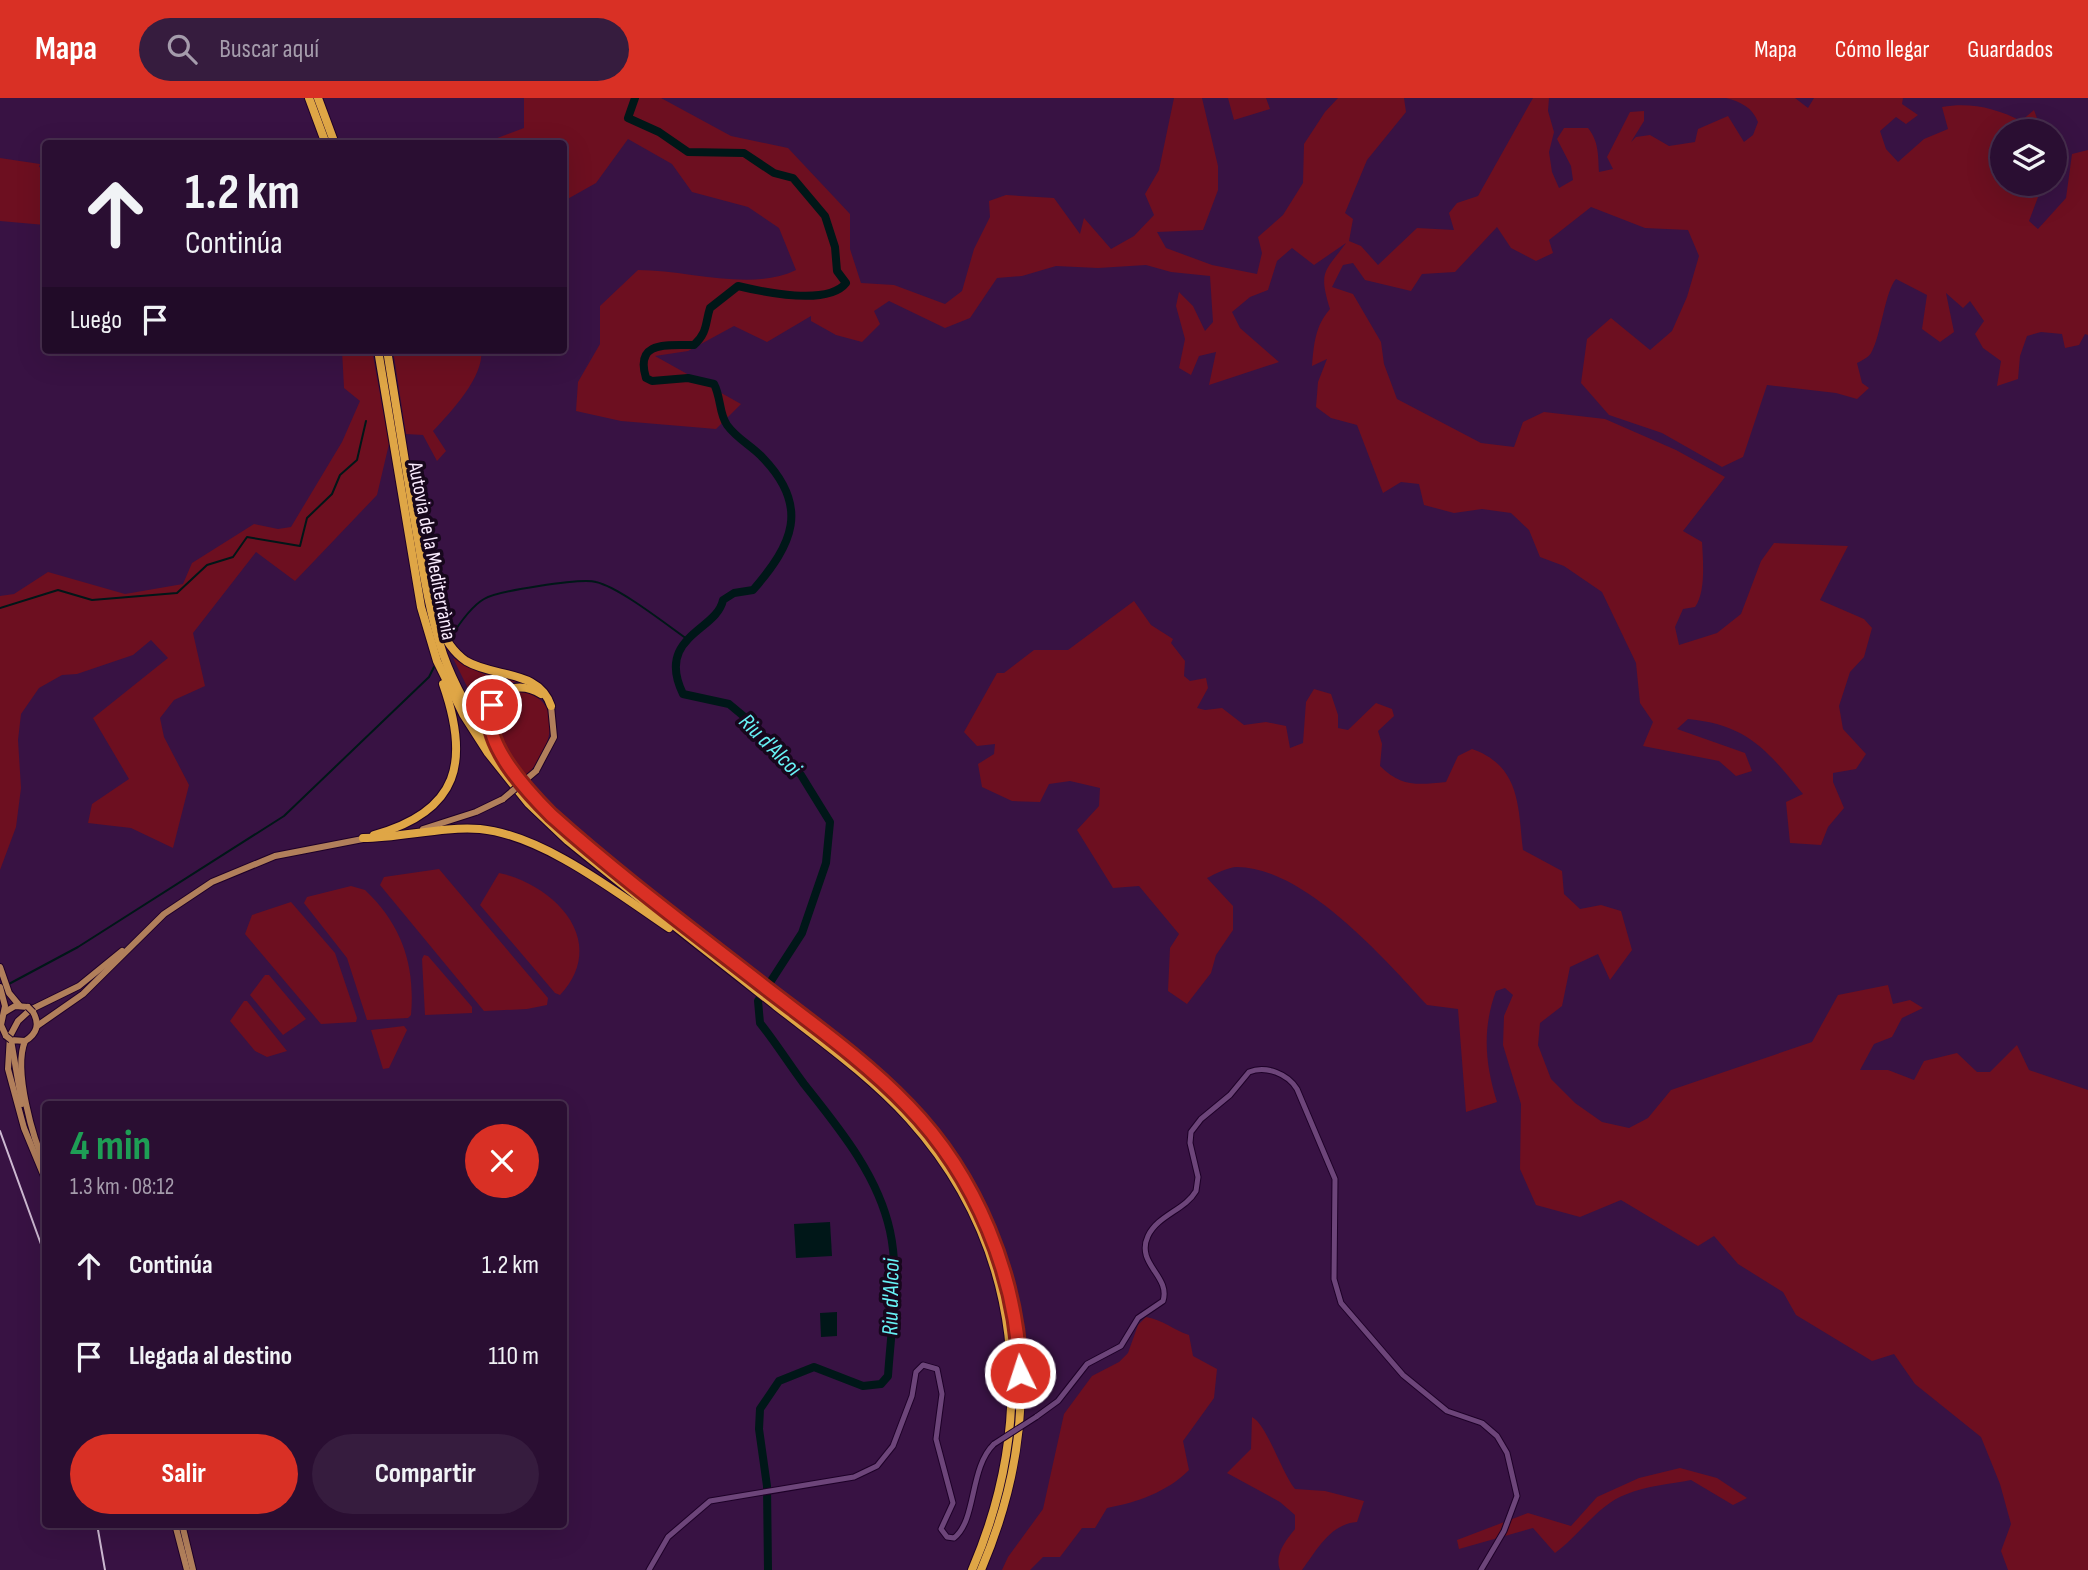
<!DOCTYPE html>
<html lang="es">
<head>
<meta charset="utf-8">
<style>
  body { margin:0; font-family:"Sofia Sans Condensed",sans-serif; background:#361c3e; color:#f1f3f6; height:100vh; display:flex; flex-direction:column; font-size:26px; white-space:nowrap }
  * { box-sizing:border-box; margin:0 }
  p { font-size:23px; color:#a59cac }
  .icon { flex:none; width:38px; height:38px; fill:none; stroke:currentColor; stroke-width:2; stroke-linecap:round; stroke-linejoin:round }
  .map { position:relative; flex:1; overflow:hidden }
  .panel { position:absolute; left:42px; top:1003px; width:525px; height:427px; display:flex; flex-direction:column; background:#2a0e32; border-radius:7px; box-shadow:0 7px 28px #0002,0 0 0 2px #462e4d }
  .panel>* { flex:none }
  .guide { position:absolute; left:42px; top:42px; width:525px; height:214px; border-radius:7px; box-shadow:0 7px 28px #0002,0 0 0 2px #462e4d; background:#2a0e32; color:#f1f3f6; overflow:hidden }
  .buttons { position:absolute; left:1990px; top:21px; display:grid; gap:14px }
  .buttons a { display:grid; place-items:center; width:77px; height:77px; border-radius:50%; background:#2a0e32; box-shadow:0 7px 28px #0002,0 0 0 2px #462e4d; font-size:35px }
  .pin { position:absolute; display:grid; place-items:center; width:60px; height:60px; color:#fff; margin:-30px; border:4px solid #fff; border-radius:50%; box-shadow:0 2px 7px #0007 }
  .me { position:absolute; width:77px; margin:-38px; rotate:356deg; stroke-linejoin:round; filter:drop-shadow(0 0 5px #0008) }
  .turn { display:flex; align-items:center; gap:24px; height:147px; padding:0 28px; font-size:32px }
  .turn .icon { width:91px; height:91px; stroke-width:2.5 }
  .turn b { display:block; font-size:49px; line-height:60px }
  .then { display:flex; align-items:center; height:66px; padding:0 28px; background:#0003; gap:14px; font-size:26px }
  .round { display:grid; place-items:center; flex:none; width:74px; height:74px; border-radius:37px; background:#361c3e }
  .overview { display:flex; align-items:center; justify-content:space-between; height:119px; padding:0 28px }
  h1 { font-size:42px; font-weight:700; line-height:52px; color:#1e9e55 }
  .action { display:flex; gap:14px; margin-top:auto; padding:14px 28px }
  .action a { flex:1; height:80px; border-radius:42px; background:#d93025; color:#fff; font-size:28px; font-weight:700; line-height:80px; text-align:center }
  .action a+a { background:#361c3e; color:#f1f3f6 }
  ul { padding:0; list-style:none }
  li { display:flex; align-items:center; gap:21px; height:91px; padding:0 28px }
  li div { flex:1 }
  li b { display:block; font-size:26px }
  li em { font-style:normal }
  header { display:flex; align-items:center; gap:42px; box-sizing:border-box; height:98px; padding:0 35px; background:#d93025; color:#fff }
  header strong { font-size:33px }
  nav { display:flex; gap:38px; margin-inline-start:auto; font-size:24px }
  .search { width:490px; height:63px; background:#361c3e; display:flex; align-items:center; gap:18px; box-sizing:border-box; padding:0 24px; border-radius:38px; color:#a59cac; font-size:26px }
  .map>svg:first-child { display:block }
  .green { fill:#6d0f20 }
  .water { fill:#001718 }
  .lines { fill:none; stroke-linecap:round; stroke-linejoin:round }
  .stream { stroke:#001718; stroke-width:2 }
  .river { stroke:#001718; stroke-width:8 }
  .minor-casing { stroke:#1e0028; stroke-width:7 }
  .major-casing { stroke:#1e0028; stroke-width:8 }
  .highway-casing { stroke:#1e0028; stroke-width:10 }
  .minor { stroke:#6d457a; stroke-width:5 }
  .major { stroke:#b17f5b; stroke-width:6 }
  .highway { stroke:#dfa646; stroke-width:8 }
  .rail { stroke:#cdb9d2; stroke-width:2 }
  .minor-bridge-casing { stroke:#1e0028; stroke-width:7; stroke-linecap:butt }
  .major-bridge-casing { stroke:#1e0028; stroke-width:8; stroke-linecap:butt }
  .minor-bridge { stroke:#6d457a; stroke-width:5 }
  .major-bridge { stroke:#b17f5b; stroke-width:6 }
  .route-casing { stroke:#8d1f18; stroke-width:18 }
  .route { stroke:#d93025; stroke-width:12 }
  .labels { text-anchor:middle; dominant-baseline:central; stroke-width:7; stroke-linejoin:round; paint-order:stroke }
  .street-label { font-size:21px; fill:#f9ebfd; stroke:#17071c }
  .water-label { font-size:23px; font-style:italic; fill:#67f2f6; stroke:#17071c }
</style>
</head>
<body>
<header>
<strong>Mapa</strong>
<div class="search"><svg class="icon" aria-label="search" viewBox="0 0 24 24"><circle cx="10" cy="10" r="6"/><path d="M15 15l6 6"/></svg>Buscar aquí</div>
<nav><a>Mapa</a><a>Cómo llegar</a><a>Guardados</a></nav>
</header>
<div class="map">
<svg width="2088" height="1472" viewBox="0 0 2088 1472">
  <rect width="100%" height="100%" fill="#381243"/>
  <g class="green">
    <path d="M524 0H661L731 38 788 50 850 116V151L861 185 894 187 945 206 962 193 974 151 990 119 989 103 1006 97 1054 100 1080 136 1084 120 1111 151 1134 138 1154 117 1145 96 1159 72 1174 0H1202L1218 68V92L1203 132 1157 134 1166 150 1212 167 1257 176 1262 155 1258 139 1283 117 1303 85 1304 46 1325 14 1338 0H1404L1406 14 1367 62 1345 115 1353 121 1349 143 1361 148 1378 167 1417 130 1454 132 1449 115 1457 105 1478 98 1533 0H1549L1548 13 1554 34 1549 54 1552 74 1559 90 1573 82 1571 68 1557 41 1564 30H1588C1599 44 1598 57 1599 74L1613 71 1607 59 1630 14 1644 13V23L1631 44 1636 39 1650 37 1669 48 1695 44 1698 31 1728 18 1744 44 1753 37 1758 24C1752 9 1741 4 1726 0H1795L1808 10 1814 0H1903L1902 6 1918 17 1906 26 1896 19 1880 33 1886 51 1898 64 1924 41 1948 31 1942 9C1970 4 1996 10 2021 23L2034 12 2039 26 2053 33H2002V86H2043L2029 123 2038 131 2066 100 2072 56 2088 52V237L2085 236 2079 247 2065 250 2062 236 2041 234 2027 238 2020 258 2018 281 1997 288 2001 263 1983 250 1975 236 1984 223 1970 203 1963 210 1946 195 1954 234 1940 244 1922 231 1927 197 1896 181C1885 193 1881 238 1871 255 1869 259 1861 263 1857 265L1862 285 1869 290 1857 301 1836 295 1767 287 1743 359 1722 369 1662 335 1609 317 1581 285 1587 241 1611 220 1650 252 1672 233 1687 199 1699 158 1688 132 1645 130 1591 109 1549 142 1553 155 1536 163 1511 150 1497 129 1455 174 1422 176 1411 193 1365 182 1353 165 1343 167 1332 189 1353 196 1381 244 1384 266 1397 301 1481 345 1514 349 1523 324 1544 314 1605 321 1676 352 1725 379 1683 433 1702 444C1703 462 1706 494 1695 509L1683 511 1675 529 1679 547 1717 535 1741 516 1761 463 1774 445 1848 448 1820 502 1864 521 1872 530 1864 559 1850 574 1839 608 1843 631 1866 656 1856 671 1833 675V684L1844 710 1828 729 1821 747 1790 745 1786 704 1803 696C1767 652 1748 627 1688 621L1677 631 1745 655 1752 673 1736 678 1719 663 1643 648 1653 624 1640 605 1636 565 1602 494 1564 468 1540 459 1529 432 1511 415 1482 411 1454 415 1424 407 1419 386 1401 384 1383 395 1357 327 1331 320 1316 309 1318 284 1327 261 1312 268C1314 246 1315 228 1330 211 1318 172 1325 174 1346 145L1314 167 1292 150 1277 163 1268 192 1250 199 1232 214 1240 230 1279 264 1209 287 1216 254 1199 258 1191 277 1179 270 1185 241 1176 208 1179 194 1193 208 1205 233 1213 224 1210 178 1171 174 1146 167 1098 170 1056 168 1022 178 997 180 970 220 945 230 889 203 874 213 880 226 862 244 836 237 811 223V218L767 244 734 228 688 253 655 258 741 306 716 331 621 323 576 313 578 284 600 246V208L638 172C689 172 751 194 796 172L779 130 748 109 692 94 672 66 628 41 596 85 564 103V46L484 45 524 30Z"/>
    <polygon points="1228,0 1266,0 1270,11 1234,22"/>
    <polygon points="0,60 40,66 39,69 45,70 45,127 0,123"/>
    <polygon points="342,252 372,252 389,346 377,397 295,483 256,454 193,535 205,588 174,602 160,620 164,639 189,687 173,750 131,730 88,725 92,706 129,681 93,620 168,560 151,542 133,557 77,576 62,577 39,590 21,616 18,642 21,690 16,729 0,772 0,498 14,496 48,474 125,496 183,486 192,465 254,426 278,431 291,429 342,344 360,303 344,290"/>
    <path d="M393 252H481C485 278 450 315 433 333L446 353 437 363 423 337 406 336Z"/>
    <path d="M1134 503 1151 527 1173 541 1171 545 1185 563 1184 578 1190 583 1206 580 1208 590 1197 610 1205 612 1222 610 1244 627 1266 624 1286 628 1290 650 1303 645 1306 604 1314 591 1331 596 1338 617V630L1348 632 1376 605 1392 611 1394 618 1378 633 1382 646 1380 668C1401 689 1417 687 1446 684L1458 658 1472 651C1521 668 1518 710 1523 752L1562 773 1564 796 1580 811 1601 807 1621 813 1632 852 1610 882 1598 856 1570 869 1562 908 1540 925 1538 947 1551 981 1575 1005 1602 1024 1629 1030 1648 1020 1671 992 1812 944 1838 897 1888 887 1893 906 1910 902 1923 910 1902 920 1892 939 1874 946 1860 972H1888L1914 982 1924 963 1957 955 1977 974H1990L2017 947 2029 972 2088 992V1472H2008L2001 1453 2011 1426 2000 1386 1981 1339 1915 1286 1894 1256 1872 1263 1796 1217 1783 1194 1738 1166 1714 1138 1698 1148 1621 1102 1580 1119 1536 1107 1520 1071 1521 1006 1503 947 1504 918 1513 897 1505 890 1496 893C1482 931 1485 966 1497 1004L1466 1014 1458 911 1427 907C1385 861 1304 769 1237 769 1228 769 1215 776 1207 780L1233 808V832L1216 857 1211 875 1187 906 1168 893 1170 850 1179 836 1139 788 1113 790 1077 732 1099 708 1100 690 1070 683 1049 686 1040 704 1012 703 982 689 978 666 994 656 995 646 977 648 964 634 997 575H1004L1034 552H1068Z"/>
    <path d="M453 560 484 576 521 583C497 586 484 601 485 625Z"/>
    <path d="M521 593C568 603 550 654 526 678 508 654 467 603 521 593Z"/>
    <polygon points="439,771 548,900 547,907 527,911 484,913 380,787 384,779"/>
    <path d="M499 775C554 787 610 843 560 897L555 895 480 807Z"/>
    <path d="M351 788 365 792 371 798C404 832 415 871 411 917L408 920 367 922 347 860 304 805 307 799Z"/>
    <polygon points="291,804 335,855 357,920 356,924 321,926 245,836 252,817"/>
    <polygon points="424,857 428,858 472,909 472,915 425,917 422,861"/>
    <polygon points="265,877 269,877 306,921 283,937 250,897"/>
    <polygon points="244,903 247,903 287,953 267,959 255,953 230,923"/>
    <polygon points="404,928 407,932 389,970 383,971 371,932"/>
    <path d="M1146 1219C1164 1222 1173 1232 1189 1237L1193 1258 1217 1271 1214 1300 1183 1343 1189 1372C1167 1394 1138 1404 1107 1410L1095 1430H1082L1060 1459H1043L1030 1472H1002L1008 1459 1043 1411 1064 1316 1092 1278 1119 1264 1128 1255 1138 1227Z"/>
    <path d="M1252 1319C1267 1327 1281 1373 1295 1391L1325 1393 1364 1403 1357 1424C1330 1426 1317 1452 1302 1472H1280C1274 1457 1286 1442 1295 1431V1417L1280 1404 1227 1375 1251 1351Z"/>
    <path d="M1680 1370 1717 1380 1747 1400 1733 1407 1691 1382C1671 1386 1646 1388 1627 1396 1598 1406 1580 1437 1555 1455L1533 1430 1459 1451 1457 1442 1528 1415 1571 1428 1597 1399 1639 1380Z"/>
  </g>
  <g class="water">
    <polygon points="830,1124 832,1158 796,1160 794,1126"/>
    <polygon points="837,1214 837,1238 821,1239 820,1215"/>
  </g>
  <g class="lines">
    <g class="stream">
      <polyline points="0,510 58,492 92,502 177,495 207,467 233,459 247,439 300,448 307,420 332,396 340,377 357,362 366,323"/>
      <path d="M449 542C457 529 470 509 484 501 496 493 581 480 596 484 619 489 667 527 687 541"/>
      <polyline points="7,887 78,849 284,718 429,579 434,569"/>
    </g>
    <path class="river" d="M635 0 628 20 659 34 688 54 744 55 774 75 793 80 825 118 835 149 837 173 846 185C828 208 763 194 738 188L710 210C705 225 708 234 694 247 670 248 634 241 646 280L652 283 688 280 714 286C721 299 719 316 727 327 737 341 752 348 763 360 810 409 793 446 753 492L734 495 723 502C717 533 655 538 683 596L729 606 747 621 801 677 830 724 826 765 802 835 758 903 760 925C776 945 789 966 804 986 839 1030 878 1077 890 1133 900 1179 891 1231 888 1278L881 1286 863 1288 814 1269 779 1283 760 1311 759 1331 767 1388 768 1472"/>
    <g class="minor-casing">
      <g id="minor">
        <path d="M1036 1319 1058 1303 1087 1266 1121 1248 1138 1220 1163 1203C1171 1178 1135 1166 1148 1138 1158 1117 1185 1112 1196 1093L1198 1079 1190 1045 1191 1034 1201 1021 1230 997 1249 974C1266 967 1288 976 1297 991L1335 1081 1334 1181 1341 1205 1403 1277 1447 1313 1482 1325 1497 1338 1507 1355 1517 1398 1504 1433 1481 1472"/>
        <path d="M649 1472 668 1439 710 1403 854 1379 877 1368 893 1348 912 1298 916 1274 923 1267 937 1271 942 1296 936 1341 953 1405 941 1431 947 1439 954 1440C977 1422 969 1370 994 1346"/>
      </g>
    </g>
    <g class="major-casing">
      <g id="major">
        <polyline points="536,673 554,639 551,608"/>
        <polyline points="423,731 476,714 503,701"/>
        <polyline points="0,869 9,895 19,907"/>
        <polyline points="0,889 5,908 1,927 6,938"/>
        <polyline points="5,914 15,908 28,909"/>
        <polyline points="37,928 83,896 164,816 212,784 275,758 368,740"/>
        <path d="M25 943C13 972 33 1041 46 1069"/>
        <path d="M22 1006 11 942 25 943C37 936 40 926 33 914"/>
        <polyline points="46,1083 24,1030 8,971 10,938 18,923 30,912 79,888 122,853"/>
        <polyline points="175,1426 187,1472"/>
        <polyline points="182,1426 193,1472"/>
      </g>
    </g>
    <g class="highway-casing">
      <g id="highway">
        <polyline points="309,0 326,46"/>
        <polyline points="318,0 335,46"/>
        <path d="M378 252 421 509 437 563 463 616 488 655 528 705 568 743C637 799 706 853 776 908 822 944 870 978 909 1021 1024 1149 1038 1318 972 1472"/>
        <path d="M387 252C396 308 405 363 414 419 422 465 428 511 443 556 456 593 477 627 499 659 535 709 584 747 632 785 682 824 733 864 783 903 891 987 973 1053 1008 1192 1033 1287 1019 1383 981 1472"/>
        <path d="M439 528C446 542 453 554 466 563 494 580 539 571 551 608"/>
        <path d="M501 653C495 642 488 629 490 616 493 590 521 583 541 596"/>
        <path d="M374 737C460 713 470 663 443 586"/>
        <path d="M363 740C401 740 442 728 480 731 543 737 617 795 669 830"/>
      </g>
    </g>
    <use href="#minor" class="minor"/>
    <use href="#major" class="major"/>
    <use href="#highway" class="highway"/>
    <g class="rail">
      <polyline points="0,1033 46,1160"/>
      <polyline points="97,1426 105,1472"/>
    </g>
    <g class="minor-bridge-casing">
      <polyline id="minor-bridge" points="994,1346 1036,1319"/>
    </g>
    <g class="major-bridge-casing">
      <g id="major-bridge">
        <polyline points="503,701 536,673"/>
        <polyline points="28,909 33,914"/>
        <polyline points="6,938 11,942"/>
      </g>
    </g>
    <use href="#minor-bridge" class="minor-bridge"/>
    <use href="#major-bridge" class="major-bridge"/>
  </g>
  <g class="lines">
    <g class="route-casing">
      <path id="route" d="M492 607C479 643 528 694 551 717 619 778 693 833 766 890 814 927 866 964 908 1008 976 1078 1017 1178 1020 1275"/>
    </g>
    <use href="#route" class="route"/>
  </g>
  <g class="labels">
    <g class="street-label">
      <text transform="translate(432 453) rotate(79)">Autovia de la Mediterrània</text>
    </g>
    <g class="water-label">
      <text transform="translate(770 647) rotate(45)">Riu d'Alcoi</text>
      <text transform="translate(891 1199) rotate(-89)">Riu d'Alcoi</text>
    </g>
  </g>
</svg>
<div class="buttons">
<a><svg class="icon" aria-label="layers" viewBox="0 0 24 24"><path d="M12 4l9 5-9 5-9-5zM3 14l9 5 9-5"/></svg></a>
</div>
<div class="pin" style="left:492px;top:607px;background:#d93025"><svg class="icon" aria-label="arrive" viewBox="0 0 24 24"><path d="M6 21V4h12l-3 4 3 4H6"/></svg></div>
<svg class="me" style="left:1020px;top:1275px" viewBox="-20 -20 40 40"><circle r="17" fill="#d93025" stroke="#fff" stroke-width="3"/><path d="M0-11L8 9 0 5-8 9z" fill="#fff"/></svg>
<div class="guide">
<div class="turn"><svg class="icon" aria-label="ahead" viewBox="0 0 24 24"><path d="M12 20V5M6 11l6-6 6 6"/></svg><div><b>1.2 km</b>Continúa</div></div>
<div class="then">Luego<svg class="icon" aria-label="arrive" viewBox="0 0 24 24"><path d="M6 21V4h12l-3 4 3 4H6"/></svg></div>
</div>
<section class="panel">
<div class="overview"><div><h1>4 min</h1><p>1.3 km · 08:12</p></div><a class="round" style="background:#d93025;color:#fff"><svg class="icon" aria-label="close" viewBox="0 0 24 24"><path d="M6 6l12 12M18 6L6 18"/></svg></a></div>
<ul>
<li><svg class="icon" aria-label="ahead" viewBox="0 0 24 24"><path d="M12 20V5M6 11l6-6 6 6"/></svg><div><b>Continúa</b></div><em>1.2 km</em></li>
<li><svg class="icon" aria-label="arrive" viewBox="0 0 24 24"><path d="M6 21V4h12l-3 4 3 4H6"/></svg><div><b>Llegada al destino</b></div><em>110 m</em></li>
</ul>
<div class="action"><a>Salir</a><a>Compartir</a></div>
</section>
</div>
</body>
</html>
